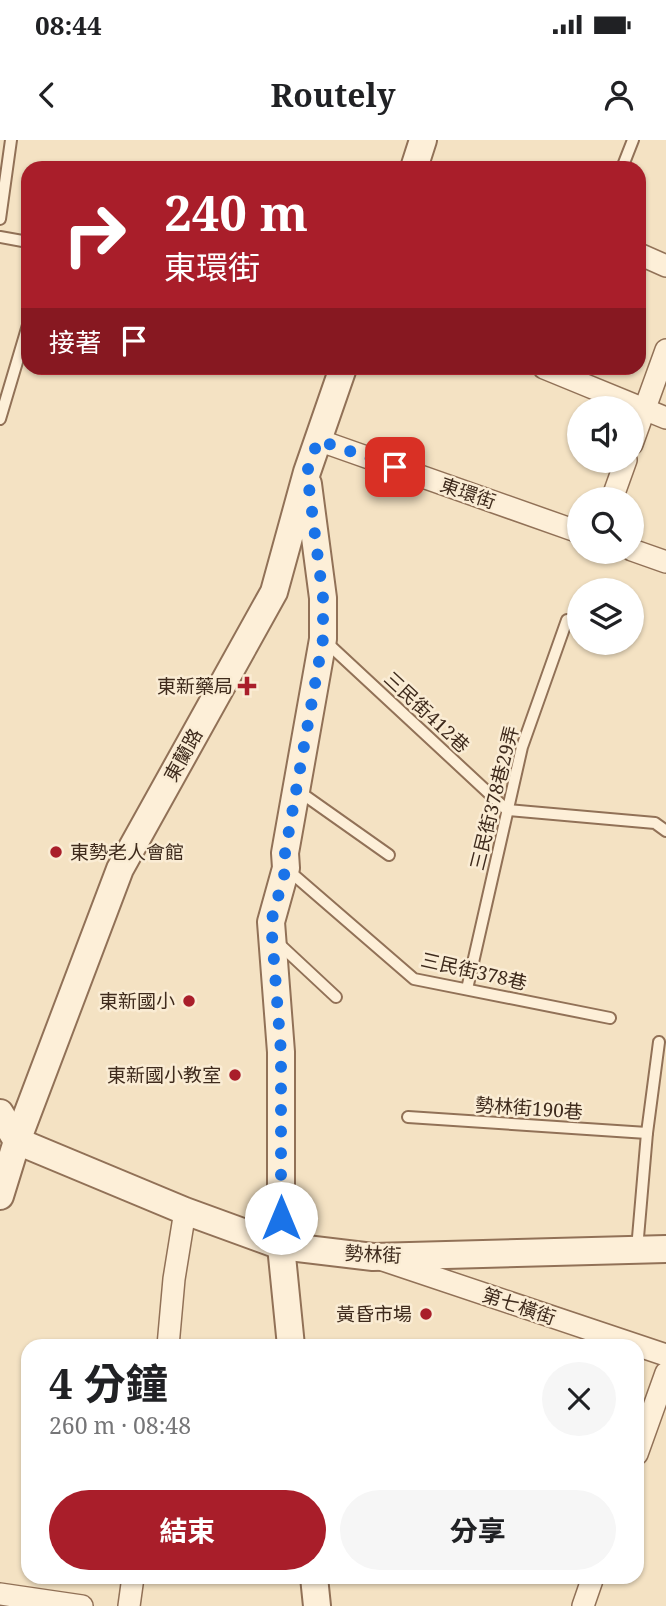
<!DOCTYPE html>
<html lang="zh-TW">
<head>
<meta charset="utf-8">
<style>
  body { margin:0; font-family:"Noto Serif","Noto Sans TC",serif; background:#f6f6f6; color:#202124; height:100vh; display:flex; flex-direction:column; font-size:26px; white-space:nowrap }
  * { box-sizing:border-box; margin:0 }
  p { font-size:23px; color:#757577 }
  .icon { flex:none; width:38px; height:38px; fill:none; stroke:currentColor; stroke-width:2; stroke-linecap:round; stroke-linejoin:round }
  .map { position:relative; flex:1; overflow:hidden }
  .sheet { position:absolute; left:21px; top:1199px; width:623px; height:245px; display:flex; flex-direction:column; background:#fff; border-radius:21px; box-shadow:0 2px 5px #0004 }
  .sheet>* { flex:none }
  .hud { position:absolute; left:21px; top:21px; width:625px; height:214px; border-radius:21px; box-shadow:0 2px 5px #0004; background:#a91e2a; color:#fff; overflow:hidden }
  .tools { position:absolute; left:567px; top:256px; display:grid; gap:14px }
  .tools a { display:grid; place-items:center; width:77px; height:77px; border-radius:50%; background:#fff; box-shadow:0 2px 5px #0004; font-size:35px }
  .pin { position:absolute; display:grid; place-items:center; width:60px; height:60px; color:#fff; margin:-30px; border-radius:14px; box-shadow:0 4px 10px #0006 }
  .me { position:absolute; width:77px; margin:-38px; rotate:0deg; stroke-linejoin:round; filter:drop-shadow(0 0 5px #0008) }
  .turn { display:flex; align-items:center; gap:24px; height:147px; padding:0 28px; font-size:32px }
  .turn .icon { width:91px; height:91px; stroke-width:2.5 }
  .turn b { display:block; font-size:49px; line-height:60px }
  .then { display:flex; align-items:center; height:66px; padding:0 28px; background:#0003; gap:14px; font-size:26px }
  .round { display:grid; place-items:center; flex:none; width:74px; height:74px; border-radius:37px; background:#f6f6f6 }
  .head { display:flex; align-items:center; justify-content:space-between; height:119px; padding:0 28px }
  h1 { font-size:42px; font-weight:700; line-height:52px }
  .cta { display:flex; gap:14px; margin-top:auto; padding:14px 28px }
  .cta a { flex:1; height:80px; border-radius:42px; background:#a91e2a; color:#fff; font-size:28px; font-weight:700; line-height:80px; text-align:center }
  .cta a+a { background:#f6f6f6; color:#202124 }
  .status { display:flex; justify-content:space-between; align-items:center; height:49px; padding:0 35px; background:#fff; direction:ltr }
  .status svg { height:19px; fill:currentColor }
  header { display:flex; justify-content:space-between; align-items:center; height:91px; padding:0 28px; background:#fff; font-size:32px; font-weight:700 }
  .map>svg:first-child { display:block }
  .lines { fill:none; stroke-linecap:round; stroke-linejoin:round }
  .service-casing { stroke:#917157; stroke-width:14 }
  .minor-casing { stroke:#917157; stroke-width:24 }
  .tertiary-casing { stroke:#917157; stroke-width:30 }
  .service { stroke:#fdefd8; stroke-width:10 }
  .minor { stroke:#fdefd8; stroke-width:21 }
  .tertiary { stroke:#fdefd8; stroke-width:26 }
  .route { stroke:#1a73e8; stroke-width:12; stroke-dasharray:0 21.6 }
  .poi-dot { fill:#a91e2a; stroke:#faecd4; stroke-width:2.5 }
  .labels { text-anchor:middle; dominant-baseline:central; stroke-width:5; stroke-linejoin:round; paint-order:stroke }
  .street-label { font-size:19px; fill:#3f2b1d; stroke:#faecd4 }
  .poi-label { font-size:19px; fill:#3f2b1d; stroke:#faecd4; text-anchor:end }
</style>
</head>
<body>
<div class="status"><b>08:44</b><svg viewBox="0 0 49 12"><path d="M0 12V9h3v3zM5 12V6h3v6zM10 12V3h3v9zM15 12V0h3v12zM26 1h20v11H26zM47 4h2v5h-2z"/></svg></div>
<header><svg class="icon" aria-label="back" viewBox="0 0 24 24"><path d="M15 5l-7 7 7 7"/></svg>Routely<svg class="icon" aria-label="person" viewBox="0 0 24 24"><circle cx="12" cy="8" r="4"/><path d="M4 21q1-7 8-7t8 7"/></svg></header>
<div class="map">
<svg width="666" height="1466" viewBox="0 0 666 1466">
  <rect width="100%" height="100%" fill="#f4e2c3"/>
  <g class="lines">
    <g class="service-casing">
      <g id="service">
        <polyline points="622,28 633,0"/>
        <polyline points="0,79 11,0"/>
        <polyline points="0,97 28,102"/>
        <polyline points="0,279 28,185"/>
        <polyline points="325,501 507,670 655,683 666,691"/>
        <polyline points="297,650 389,715"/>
        <polyline points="288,730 414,839 610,878"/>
        <polyline points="277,802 336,857"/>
        <polyline points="467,849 522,607 567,480"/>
        <polyline points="408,977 647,993"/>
        <polyline points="637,1109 647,993 659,902"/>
      </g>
    </g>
    <g class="minor-casing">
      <g id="minor">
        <polyline points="639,114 666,126"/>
        <polyline points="544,228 666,278"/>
        <polyline points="318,300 579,392"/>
        <polyline points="632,304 666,210"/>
        <polyline points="612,359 626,320"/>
        <polyline points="632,410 666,422"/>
        <polyline points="383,1120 666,1215"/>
        <polyline points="168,1206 174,1139 185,1071"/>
        <polyline points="637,1314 666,1233"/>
        <polyline points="0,1454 82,1466"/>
        <polyline points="129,1466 133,1437"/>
        <polyline points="583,1466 593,1437"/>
      </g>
    </g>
    <g class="tertiary-casing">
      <g id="tertiary">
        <polyline points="414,28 423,0"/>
        <polyline points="0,973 17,1001"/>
        <polyline points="17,1001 185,1071 281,1106 373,1117 666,1109"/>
        <polyline points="0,1056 17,1001 120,729 274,452 307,332 343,228"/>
        <polyline points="291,1206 281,1106 281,912 271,782 286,728 285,713 323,499 323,458 308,344"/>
        <polyline points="314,1437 317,1466"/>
      </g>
    </g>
    <use href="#service" class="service"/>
    <use href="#minor" class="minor"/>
    <use href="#tertiary" class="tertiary"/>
  </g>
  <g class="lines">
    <polyline class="route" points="281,1078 281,912 271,782 286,728 285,713 323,499 323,458 307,332 318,300 395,327"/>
  </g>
  <g class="poi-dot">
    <path d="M243.5 535.5h7v7h7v7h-7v7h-7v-7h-7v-7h7z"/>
    <circle cx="56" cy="712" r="7"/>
    <circle cx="189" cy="861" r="7"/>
    <circle cx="235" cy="935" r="7"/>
    <circle cx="426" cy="1174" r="7"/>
  </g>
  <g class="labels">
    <g class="street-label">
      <text transform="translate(468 353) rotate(19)">東環街</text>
      <text transform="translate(427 572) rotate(43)">三民街412巷</text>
      <text transform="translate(183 615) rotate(-61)">東蘭路</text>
      <text transform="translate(494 658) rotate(-76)">三民街378巷29弄</text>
      <text transform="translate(474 831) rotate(13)">三民街378巷</text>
      <text transform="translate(529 968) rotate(4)">勢林街190巷</text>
      <text transform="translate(373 1114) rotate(3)">勢林街</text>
      <text transform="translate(519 1166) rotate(19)">第七橫街</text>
    </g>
    <g class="poi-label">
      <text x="233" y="546">東新藥局</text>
      <text x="70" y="712" text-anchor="start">東勢老人會館</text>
      <text x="175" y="861">東新國小</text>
      <text x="221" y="935">東新國小教室</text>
      <text x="412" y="1174">黃昏市場</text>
    </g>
  </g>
</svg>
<div class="tools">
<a><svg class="icon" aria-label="sound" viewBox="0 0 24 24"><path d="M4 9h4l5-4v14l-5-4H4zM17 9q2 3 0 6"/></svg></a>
<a><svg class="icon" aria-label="search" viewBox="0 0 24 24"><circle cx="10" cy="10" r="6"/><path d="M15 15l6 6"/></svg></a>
<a><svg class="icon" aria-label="layers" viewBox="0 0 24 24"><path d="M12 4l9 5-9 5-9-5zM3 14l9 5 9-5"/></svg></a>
</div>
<div class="pin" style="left:395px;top:327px;background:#d93025"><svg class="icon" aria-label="arrive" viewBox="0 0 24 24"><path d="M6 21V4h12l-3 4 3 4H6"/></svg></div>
<svg class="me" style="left:281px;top:1078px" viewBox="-20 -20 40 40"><circle r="19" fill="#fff"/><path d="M0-13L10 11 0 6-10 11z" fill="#1a73e8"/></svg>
<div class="hud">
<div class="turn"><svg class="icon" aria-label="right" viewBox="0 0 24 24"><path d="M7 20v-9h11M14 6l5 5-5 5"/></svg><div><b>240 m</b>東環街</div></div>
<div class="then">接著<svg class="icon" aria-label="arrive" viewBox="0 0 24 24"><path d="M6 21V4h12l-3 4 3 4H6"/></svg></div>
</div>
<section class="sheet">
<div class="head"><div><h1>4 分鐘</h1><p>260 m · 08:48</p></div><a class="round"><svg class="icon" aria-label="close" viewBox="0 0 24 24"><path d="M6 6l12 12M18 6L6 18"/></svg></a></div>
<div class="cta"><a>結束</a><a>分享</a></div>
</section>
</div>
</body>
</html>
